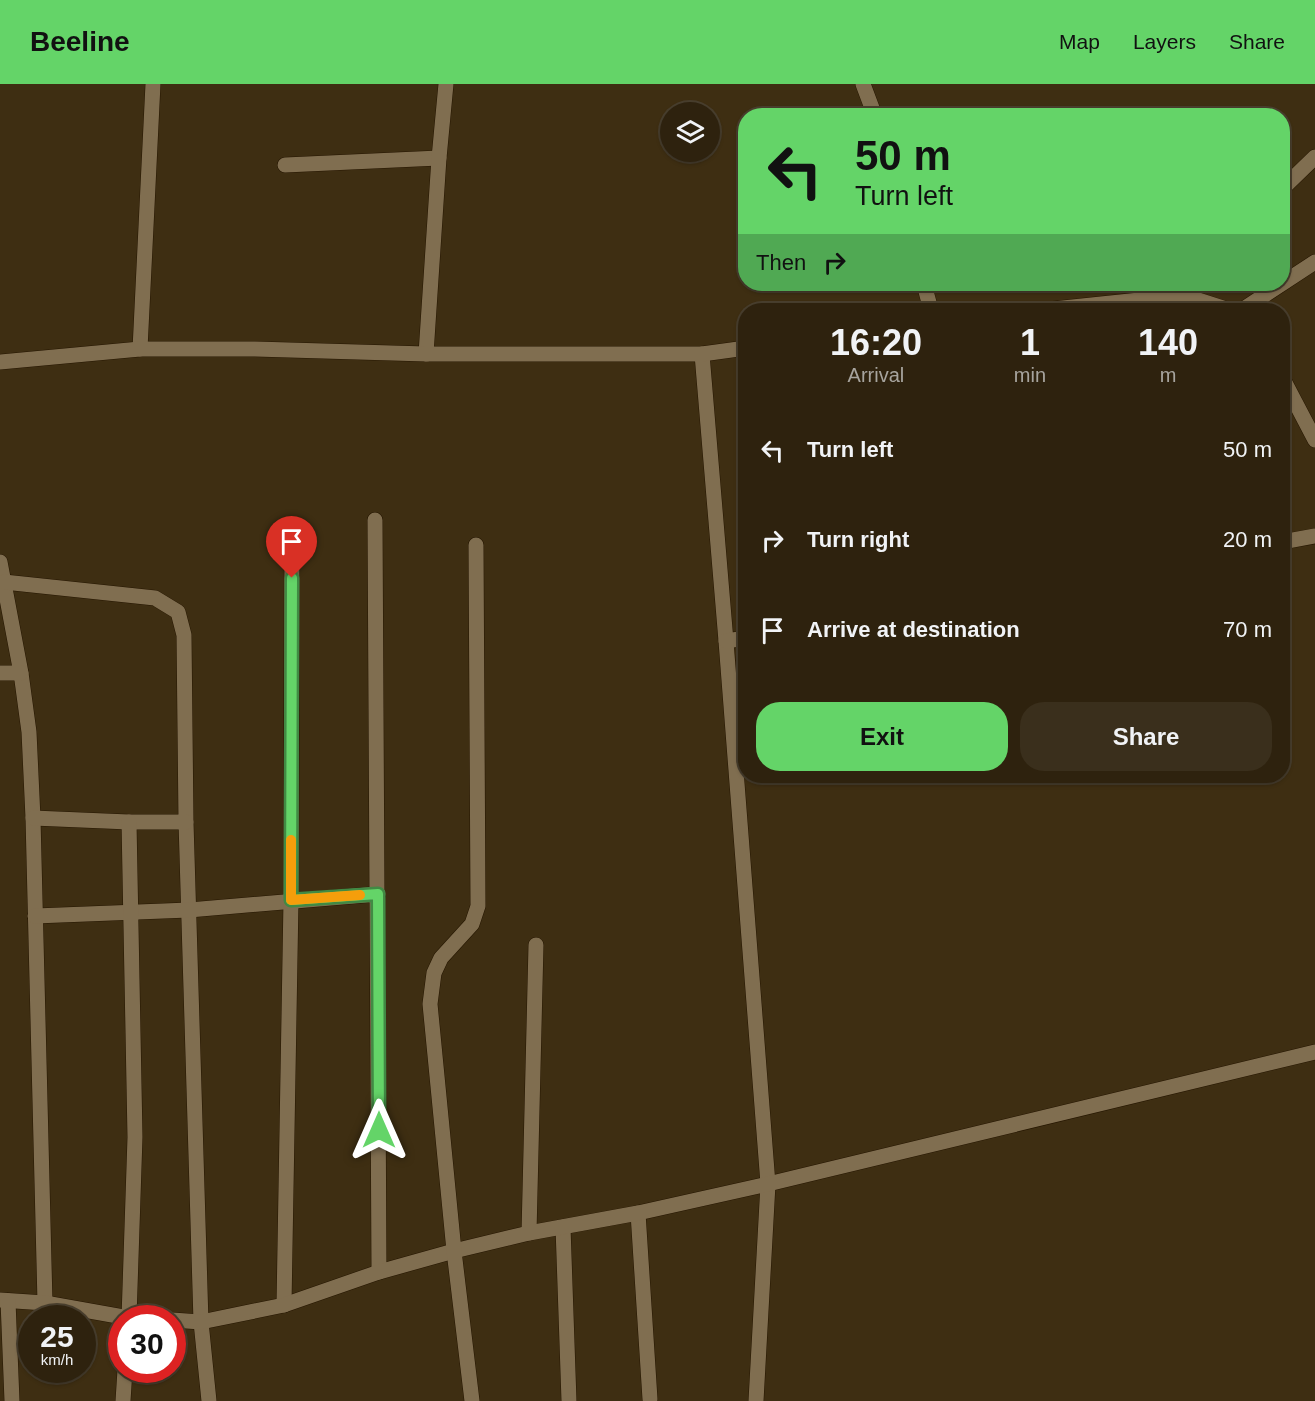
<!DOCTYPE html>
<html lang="en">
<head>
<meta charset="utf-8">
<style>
  body { margin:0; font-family:Helvetica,sans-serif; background:#3a2f1c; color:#f1f3f6; height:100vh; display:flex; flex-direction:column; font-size:22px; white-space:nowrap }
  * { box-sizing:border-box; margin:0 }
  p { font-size:20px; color:#a7a49e }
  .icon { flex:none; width:33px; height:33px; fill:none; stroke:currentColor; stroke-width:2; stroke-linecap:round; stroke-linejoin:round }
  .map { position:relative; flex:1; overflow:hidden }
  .drawer { position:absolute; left:738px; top:219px; width:552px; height:480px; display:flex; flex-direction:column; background:#2e220e; border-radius:24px; box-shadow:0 2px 4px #0004,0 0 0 2px #493f2e }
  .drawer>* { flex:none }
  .banner { position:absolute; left:738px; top:24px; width:552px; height:183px; border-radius:24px; box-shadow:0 2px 4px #0004,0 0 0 2px #493f2e; background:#64d468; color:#111; overflow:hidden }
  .tools { position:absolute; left:660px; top:18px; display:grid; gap:12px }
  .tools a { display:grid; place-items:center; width:60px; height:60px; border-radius:50%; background:#2e220e; box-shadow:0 2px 4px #0004,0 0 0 2px #493f2e; font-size:30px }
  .speed { position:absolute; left:18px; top:1221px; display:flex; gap:12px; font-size:30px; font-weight:700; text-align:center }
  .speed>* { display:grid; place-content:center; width:78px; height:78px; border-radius:50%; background:#2e220e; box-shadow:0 2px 4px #0004,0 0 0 2px #493f2e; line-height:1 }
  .speed small { font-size:15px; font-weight:400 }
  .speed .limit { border:9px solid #d22; background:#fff; color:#111 }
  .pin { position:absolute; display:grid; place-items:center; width:51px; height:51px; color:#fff; margin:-62px -26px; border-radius:50% 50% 50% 0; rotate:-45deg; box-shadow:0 0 6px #0007 }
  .pin .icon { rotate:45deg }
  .me { position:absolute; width:66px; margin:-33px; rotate:0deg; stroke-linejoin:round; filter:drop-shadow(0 0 4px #0008) }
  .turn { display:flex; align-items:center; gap:21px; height:126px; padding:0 18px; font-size:27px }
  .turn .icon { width:78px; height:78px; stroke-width:2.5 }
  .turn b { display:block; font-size:42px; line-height:51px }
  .then { display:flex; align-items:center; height:57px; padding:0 18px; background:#0003; gap:12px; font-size:22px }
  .eta { display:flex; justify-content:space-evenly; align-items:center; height:102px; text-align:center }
  .eta b { font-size:36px; font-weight:700; line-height:42px }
  .cta { display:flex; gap:12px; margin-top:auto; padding:12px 18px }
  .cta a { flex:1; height:69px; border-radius:24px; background:#64d468; color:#111; font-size:24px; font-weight:700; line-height:69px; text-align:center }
  .cta a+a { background:#3a2f1c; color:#f1f3f6 }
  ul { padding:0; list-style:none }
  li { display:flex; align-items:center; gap:18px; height:90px; padding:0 18px }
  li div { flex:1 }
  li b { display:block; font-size:22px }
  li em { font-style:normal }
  header { display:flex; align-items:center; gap:36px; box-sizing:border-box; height:84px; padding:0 30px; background:#64d468; color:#111 }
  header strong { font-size:28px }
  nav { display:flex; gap:33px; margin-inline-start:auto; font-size:21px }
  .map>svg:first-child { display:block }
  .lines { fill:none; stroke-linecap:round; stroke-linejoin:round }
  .minor-casing { stroke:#251600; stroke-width:16 }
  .minor { stroke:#806e50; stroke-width:15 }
  .route-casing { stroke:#418a44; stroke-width:15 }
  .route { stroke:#64d468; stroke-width:10 }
  .slow { stroke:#f59e0b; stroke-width:10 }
</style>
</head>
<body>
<header>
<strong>Beeline</strong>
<nav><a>Map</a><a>Layers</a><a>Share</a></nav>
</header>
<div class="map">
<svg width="1315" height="1317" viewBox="0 0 1315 1317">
  <rect width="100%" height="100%" fill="#3e2e12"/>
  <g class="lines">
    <g class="minor-casing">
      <g id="minor">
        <polyline points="863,0 875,32"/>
        <polyline points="285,81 439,74"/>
        <polyline points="1282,105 1315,73"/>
        <polyline points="924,200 931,226"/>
        <polyline points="1169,215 1185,200"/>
        <polyline points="1044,226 1149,215 1198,216 1229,226"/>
        <polyline points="1242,226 1315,178"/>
        <polyline points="140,265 153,0"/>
        <polyline points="426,270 439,74 446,0"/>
        <polyline points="702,270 726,557 768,1100 756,1317"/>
        <polyline points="0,278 140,265 255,265 426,270 702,270 746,264"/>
        <polyline points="1282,293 1315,356"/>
        <polyline points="375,436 379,1188"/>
        <polyline points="1282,458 1315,452"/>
        <polyline points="0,478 21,589 29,648 33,734 45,1219"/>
        <polyline points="4,498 155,514 178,528 184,551 186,738 201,1238 209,1317"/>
        <polyline points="726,557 746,554"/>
        <polyline points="0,589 21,589"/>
        <polyline points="33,734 129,738 186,738"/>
        <polyline points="35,832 189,826 378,810"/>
        <polyline points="638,1129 650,1315"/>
        <polyline points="563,1143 569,1317"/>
        <polyline points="529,1149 536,861"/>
        <polyline points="0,1216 45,1219 129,1234 146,1234"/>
        <polyline points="8,1217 12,1317"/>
        <polyline points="284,1221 291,816 292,448"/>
        <polyline points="129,1234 135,1053 129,738"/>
        <polyline points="172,1236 201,1238 284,1221 379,1188 454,1167 529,1149 638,1129 768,1100 1315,968"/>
        <polyline points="123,1317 125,1286"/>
        <polyline points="472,1317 454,1167 430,920 434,889 441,874 472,840 478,822 476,461"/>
      </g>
    </g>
    <use href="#minor" class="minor"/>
  </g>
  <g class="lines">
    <g class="route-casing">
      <polyline id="route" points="292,494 291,816 378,810 379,1046"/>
    </g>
    <use href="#route" class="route"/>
    <polyline class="slow" points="291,756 291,816 360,811"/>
  </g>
</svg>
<div class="tools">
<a><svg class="icon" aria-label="layers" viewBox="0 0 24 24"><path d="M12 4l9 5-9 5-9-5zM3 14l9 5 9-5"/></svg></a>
</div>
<div class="speed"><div>25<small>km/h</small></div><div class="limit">30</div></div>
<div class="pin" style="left:292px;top:494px;background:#d93025"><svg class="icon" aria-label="arrive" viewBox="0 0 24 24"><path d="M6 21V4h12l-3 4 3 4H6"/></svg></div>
<svg class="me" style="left:379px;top:1046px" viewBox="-20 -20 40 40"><path d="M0-17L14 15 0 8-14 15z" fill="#64d468" stroke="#fff" stroke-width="4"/></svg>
<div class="banner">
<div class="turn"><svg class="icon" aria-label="left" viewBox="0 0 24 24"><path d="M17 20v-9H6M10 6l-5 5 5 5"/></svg><div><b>50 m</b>Turn left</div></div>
<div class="then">Then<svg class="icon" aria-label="right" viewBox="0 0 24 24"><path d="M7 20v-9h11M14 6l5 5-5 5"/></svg></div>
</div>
<section class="drawer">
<div class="eta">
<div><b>16:20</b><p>Arrival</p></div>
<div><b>1</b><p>min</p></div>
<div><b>140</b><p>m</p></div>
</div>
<ul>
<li><svg class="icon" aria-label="left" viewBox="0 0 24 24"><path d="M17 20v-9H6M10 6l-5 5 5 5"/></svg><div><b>Turn left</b></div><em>50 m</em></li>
<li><svg class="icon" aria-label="right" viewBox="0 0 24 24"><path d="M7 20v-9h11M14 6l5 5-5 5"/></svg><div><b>Turn right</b></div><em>20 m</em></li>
<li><svg class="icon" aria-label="arrive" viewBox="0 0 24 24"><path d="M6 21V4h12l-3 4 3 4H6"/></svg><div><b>Arrive at destination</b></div><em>70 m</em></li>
</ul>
<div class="cta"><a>Exit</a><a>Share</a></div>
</section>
</div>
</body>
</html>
